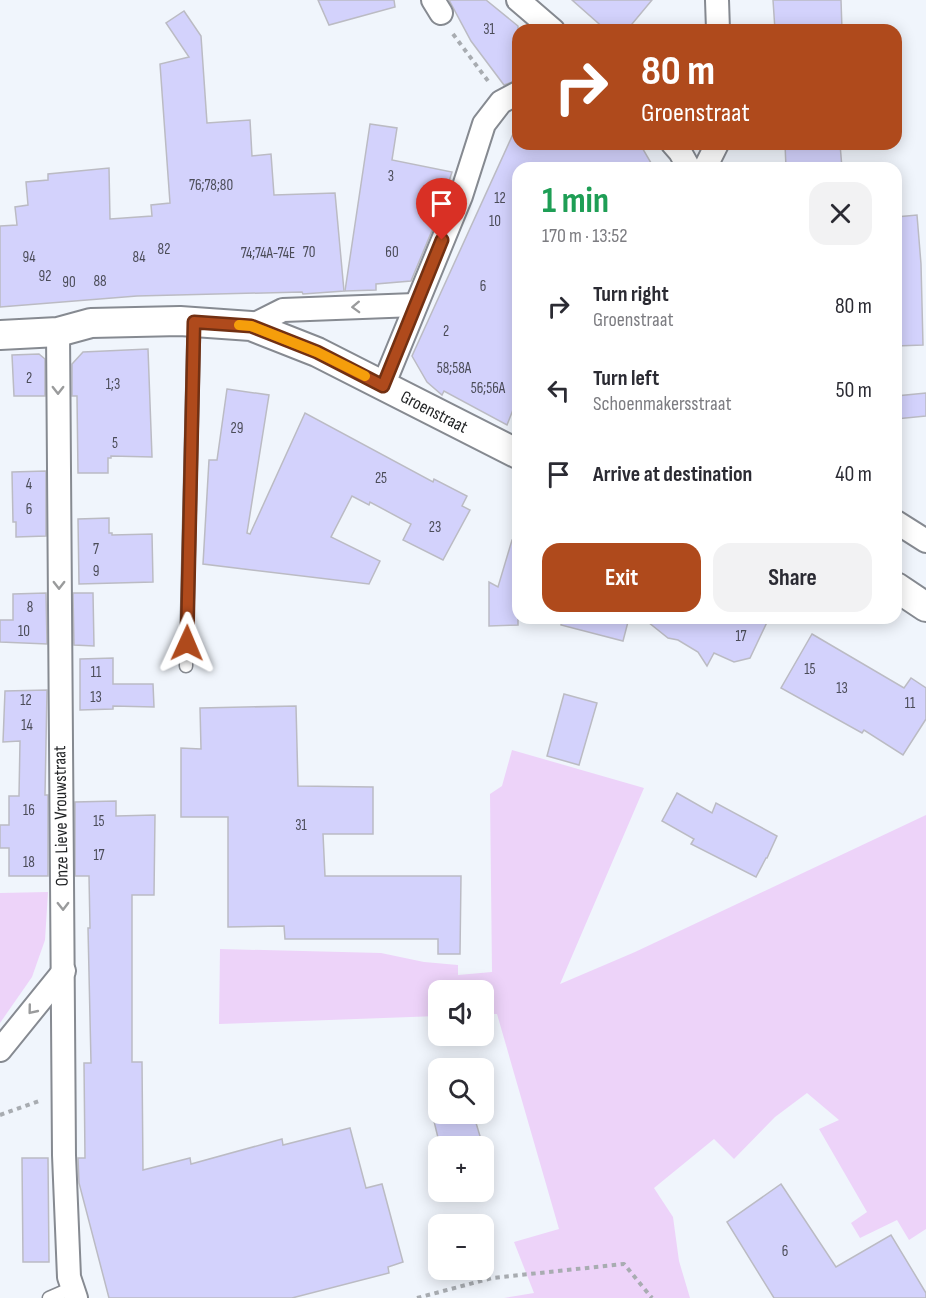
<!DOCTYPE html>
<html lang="en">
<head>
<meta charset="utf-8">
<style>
  body { margin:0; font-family:"Sofia Sans Condensed",sans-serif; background:#f2f2f3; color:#2b2b33; height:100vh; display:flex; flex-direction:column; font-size:22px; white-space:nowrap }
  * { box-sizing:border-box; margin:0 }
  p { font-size:20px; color:#7c7c81 }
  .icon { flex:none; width:33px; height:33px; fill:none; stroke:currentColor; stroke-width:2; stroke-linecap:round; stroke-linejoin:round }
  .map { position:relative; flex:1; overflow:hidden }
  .sheet { position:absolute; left:512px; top:162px; width:390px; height:462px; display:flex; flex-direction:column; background:#fff; border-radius:18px; box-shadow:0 3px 15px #0003 }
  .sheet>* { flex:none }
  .guide { position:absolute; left:512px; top:24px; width:390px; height:126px; border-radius:18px; box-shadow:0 3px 15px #0003; background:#af4a1c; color:#fff; overflow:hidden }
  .fabs { position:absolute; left:428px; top:980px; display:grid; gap:12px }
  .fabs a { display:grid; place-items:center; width:66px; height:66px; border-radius:12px; background:#fff; box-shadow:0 3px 15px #0003; font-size:30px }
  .pin { position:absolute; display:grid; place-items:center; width:51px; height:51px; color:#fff; margin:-62px -26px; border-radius:50% 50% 50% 0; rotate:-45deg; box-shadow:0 0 6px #0007 }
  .pin .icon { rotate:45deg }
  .me { position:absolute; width:66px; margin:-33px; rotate:1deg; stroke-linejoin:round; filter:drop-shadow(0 0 4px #0008) }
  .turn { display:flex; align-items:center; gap:21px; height:126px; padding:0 30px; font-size:27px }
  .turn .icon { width:78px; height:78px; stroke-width:2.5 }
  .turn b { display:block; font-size:42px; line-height:51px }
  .round { display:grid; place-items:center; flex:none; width:63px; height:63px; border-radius:18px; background:#f2f2f3 }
  .headline { display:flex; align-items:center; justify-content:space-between; height:102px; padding:0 30px }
  h1 { font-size:36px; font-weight:700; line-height:45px; color:#1e9e55 }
  .action { display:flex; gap:12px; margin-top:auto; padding:12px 30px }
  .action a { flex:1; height:69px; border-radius:18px; background:#af4a1c; color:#fff; font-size:24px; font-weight:700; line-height:69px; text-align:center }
  .action a+a { background:#f2f2f3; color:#2b2b33 }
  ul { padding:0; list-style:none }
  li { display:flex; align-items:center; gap:18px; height:84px; padding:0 30px }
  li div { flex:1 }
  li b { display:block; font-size:22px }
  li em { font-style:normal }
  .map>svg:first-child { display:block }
  .green { fill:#edd3f9 }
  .building { fill:#d3d2fc; stroke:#bbbbc3; stroke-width:1.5 }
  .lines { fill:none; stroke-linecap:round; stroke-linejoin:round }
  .service-casing { stroke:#868a91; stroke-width:15 }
  .minor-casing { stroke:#868a91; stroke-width:26 }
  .tertiary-casing { stroke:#868a91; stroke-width:32 }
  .path { stroke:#a8acb1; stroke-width:4; stroke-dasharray:4.5 4.5; stroke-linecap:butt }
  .service { stroke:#fff; stroke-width:12 }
  .minor { stroke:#fff; stroke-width:22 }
  .tertiary { stroke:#fff; stroke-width:28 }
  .oneway { stroke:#9a9b9c }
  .route-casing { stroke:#723012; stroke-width:15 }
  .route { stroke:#af4a1c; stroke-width:10 }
  .slow { stroke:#f59e0b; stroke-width:10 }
  .labels { text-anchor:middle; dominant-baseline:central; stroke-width:4.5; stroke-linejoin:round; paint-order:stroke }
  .number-label { font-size:15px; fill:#4b4c58 }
  .street-label { font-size:18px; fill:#1e2022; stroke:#fff }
</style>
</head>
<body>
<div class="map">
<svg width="926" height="1298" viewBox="0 0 926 1298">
  <rect width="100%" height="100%" fill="#f0f5fc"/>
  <g class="green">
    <polygon points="512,750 644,788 560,984 635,952 926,815 926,1229 909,1240 897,1220 860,1238 851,1223 867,1212 819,1129 839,1120 807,1093 775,1117 734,1159 714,1139 654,1188 673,1217 679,1261 690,1298 504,1298 534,1293 514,1242 559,1229 497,1014 483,1014 483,990 438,990 438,1016 219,1024 220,949 381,953 424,962 458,965 458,975 492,972 490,794 502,786"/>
    <polygon points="48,892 45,940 32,977 0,1023 0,893"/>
  </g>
  <g class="building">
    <polygon points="318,0 394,0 395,7 329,25"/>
    <polygon points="449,0 486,0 518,26 518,80 504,85 471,41"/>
    <polygon points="572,0 652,0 627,30 606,30"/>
    <polygon points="773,0 841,0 842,30 775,30"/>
    <polygon points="184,11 201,36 207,123 250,120 252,156 271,154 274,195 335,193 344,291 303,294 302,292 137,296 0,307 0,226 17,225 15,207 28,205 26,182 48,180 48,174 109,168 110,219 152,216 151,205 170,203 160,64 189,57 166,23"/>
    <polygon points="518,123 518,144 640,144 654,168 518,168 518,397 507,425 444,391 442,395 427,382 412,356"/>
    <polygon points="370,124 397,128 392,160 452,172 436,221 411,281 376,284 376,290 345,291"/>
    <polygon points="785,144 840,144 842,168 786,168"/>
    <polygon points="917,215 921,264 923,345 896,346 896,264 899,264 896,217"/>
    <polygon points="148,349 152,457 111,456 111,458 108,458 108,473 78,473 77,396 72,396 72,364 83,352"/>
    <polygon points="39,354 45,359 45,396 14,396 12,355"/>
    <polygon points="227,389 269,395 247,533 250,534 305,413 433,482 434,479 467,496 462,506 470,510 443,560 403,540 411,524 370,502 369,505 352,496 331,537 380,561 369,584 203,564 209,460 217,460"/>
    <polygon points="926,393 926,416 896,419 896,396"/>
    <polygon points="46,471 46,536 16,537 16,522 13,522 12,472"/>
    <polygon points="109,518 109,533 112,533 112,535 152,534 153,582 79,584 78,519"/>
    <polygon points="512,540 518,541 518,625 489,626 489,582 498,587"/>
    <polygon points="46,593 47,644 0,642 0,620 13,620 13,594"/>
    <polygon points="73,593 93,593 94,646 74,645"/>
    <polygon points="562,618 629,618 623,641 561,625"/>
    <polygon points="643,618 769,618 750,658 734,662 714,653 707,666 698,652 678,640 668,638"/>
    <polygon points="812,634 904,688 911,678 926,688 926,719 903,755 864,730 862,733 781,688"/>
    <polygon points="113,658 113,684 153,684 154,707 113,706 113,709 80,710 80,659"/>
    <polygon points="47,690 45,795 48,795 48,876 9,876 9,848 0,848 0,825 9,825 9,796 19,796 20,741 3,742 5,691"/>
    <polygon points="564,694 597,703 579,765 547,756"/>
    <polygon points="296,706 298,786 373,787 373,834 323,834 325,876 461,876 460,954 438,954 438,939 285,939 284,926 228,927 228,817 181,817 181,748 201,749 200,708"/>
    <polygon points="677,793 712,813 716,803 777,836 767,858 766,858 756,877 691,844 694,839 662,821"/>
    <polygon points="116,801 116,816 155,815 154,895 132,895 132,1062 142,1062 143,1170 190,1158 191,1164 282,1139 283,1145 350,1128 366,1188 382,1184 403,1262 388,1267 389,1273 292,1298 109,1298 79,1183 78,1158 85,1158 84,1063 91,1063 88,928 90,928 89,876 75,876 75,802"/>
    <polygon points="432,1113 473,1113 483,1146 440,1146"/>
    <polygon points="22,1158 48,1158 49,1262 23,1262"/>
    <polygon points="781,1184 836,1267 891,1235 926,1293 926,1298 774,1298 727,1222"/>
  </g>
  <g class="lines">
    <g class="service-casing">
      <g id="service">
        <polyline points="186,666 194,322"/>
        <polyline points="49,1298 72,1288"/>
      </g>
    </g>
    <g class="minor-casing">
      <g id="minor">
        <polyline points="433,0 441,13"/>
        <polyline points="518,0 553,30"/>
        <polyline points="717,0 718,30"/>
        <polyline points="673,144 680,152 689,168"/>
        <polyline points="705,168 717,144"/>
        <polyline points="251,326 283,310 415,305"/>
        <polyline points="58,332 64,1155 69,1277 76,1298"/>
        <polyline points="383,386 461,196 484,124 501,102 518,93"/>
        <polyline points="896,522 926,541"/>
        <polyline points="0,1050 64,971"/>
      </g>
    </g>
    <g class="tertiary-casing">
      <g id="tertiary">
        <polyline points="0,335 58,332 91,323 180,321 251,326 317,352 518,454"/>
        <polyline points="896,587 926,607"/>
      </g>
    </g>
    <g class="path">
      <polyline points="453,34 488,81"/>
      <polyline points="0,1115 39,1101"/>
      <polyline points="417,1298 492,1278 624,1264 652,1298"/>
    </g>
    <use href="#service" class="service"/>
    <use href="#minor" class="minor"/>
    <use href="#tertiary" class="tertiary"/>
  </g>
  <defs><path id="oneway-chevron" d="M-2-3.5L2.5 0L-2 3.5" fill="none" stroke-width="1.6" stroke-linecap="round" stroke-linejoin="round" transform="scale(1.5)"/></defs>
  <g class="oneway">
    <use href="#oneway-chevron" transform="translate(356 307) rotate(178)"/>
    <use href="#oneway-chevron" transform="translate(58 390) rotate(90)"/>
    <use href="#oneway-chevron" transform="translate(59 585) rotate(90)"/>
    <use href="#oneway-chevron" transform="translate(63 906) rotate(89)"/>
    <use href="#oneway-chevron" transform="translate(32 1010) rotate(129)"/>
  </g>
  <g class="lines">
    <g class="route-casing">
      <polyline id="route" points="187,643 194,322 251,326 317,352 383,386 442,240"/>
    </g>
    <use href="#route" class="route"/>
    <polyline class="slow" points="239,325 251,326 317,352 365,376"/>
  </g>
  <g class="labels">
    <g class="number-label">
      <text x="489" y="29">31</text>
      <text x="391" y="176">3</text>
      <text x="211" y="185">76;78;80</text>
      <text x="500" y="198">12</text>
      <text x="495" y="221">10</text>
      <text x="164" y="249">82</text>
      <text x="309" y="252">70</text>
      <text x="392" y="252">60</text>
      <text x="268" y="253">74;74A-74E</text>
      <text x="29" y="257">94</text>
      <text x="139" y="257">84</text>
      <text x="45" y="276">92</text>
      <text x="100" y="281">88</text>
      <text x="69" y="282">90</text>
      <text x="483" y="286">6</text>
      <text x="446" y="331">2</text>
      <text x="454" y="368">58;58A</text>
      <text x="29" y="378">2</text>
      <text x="113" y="384">1;3</text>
      <text x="488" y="388">56;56A</text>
      <text x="237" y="428">29</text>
      <text x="115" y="443">5</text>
      <text x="381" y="478">25</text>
      <text x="29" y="484">4</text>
      <text x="29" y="509">6</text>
      <text x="435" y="527">23</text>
      <text x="96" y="549">7</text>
      <text x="96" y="571">9</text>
      <text x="30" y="607">8</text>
      <text x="24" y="631">10</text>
      <text x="741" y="636">17</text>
      <text x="810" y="669">15</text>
      <text x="96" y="672">11</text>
      <text x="842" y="688">13</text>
      <text x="96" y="697">13</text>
      <text x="26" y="700">12</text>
      <text x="910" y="703">11</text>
      <text x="27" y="725">14</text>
      <text x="29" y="810">16</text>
      <text x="99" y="821">15</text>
      <text x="301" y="825">31</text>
      <text x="99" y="855">17</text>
      <text x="29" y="862">18</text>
      <text x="785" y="1251">6</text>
    </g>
    <g class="street-label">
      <text transform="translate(434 412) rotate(27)">Groenstraat</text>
      <text transform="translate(61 816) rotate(-91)">Onze Lieve Vrouwstraat</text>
    </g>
  </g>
</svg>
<div class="fabs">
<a><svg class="icon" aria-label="sound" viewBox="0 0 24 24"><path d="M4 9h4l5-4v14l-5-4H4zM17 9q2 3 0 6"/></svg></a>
<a><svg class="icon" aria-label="search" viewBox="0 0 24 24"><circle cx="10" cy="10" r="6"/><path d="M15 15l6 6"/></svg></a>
<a>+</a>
<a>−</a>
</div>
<div class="pin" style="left:442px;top:240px;background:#d93025"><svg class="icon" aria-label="arrive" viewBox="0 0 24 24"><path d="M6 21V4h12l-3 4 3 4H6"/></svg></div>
<svg class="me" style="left:187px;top:643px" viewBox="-20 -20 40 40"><path d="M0-17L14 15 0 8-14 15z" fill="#af4a1c" stroke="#fff" stroke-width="4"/></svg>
<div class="guide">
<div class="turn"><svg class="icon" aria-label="right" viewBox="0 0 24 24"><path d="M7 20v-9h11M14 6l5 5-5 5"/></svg><div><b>80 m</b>Groenstraat</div></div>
</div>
<section class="sheet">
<div class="headline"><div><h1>1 min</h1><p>170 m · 13:52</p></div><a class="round"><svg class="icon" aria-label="close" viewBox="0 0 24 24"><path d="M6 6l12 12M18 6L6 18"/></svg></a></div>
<ul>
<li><svg class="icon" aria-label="right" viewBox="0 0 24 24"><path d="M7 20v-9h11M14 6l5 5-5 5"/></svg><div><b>Turn right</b><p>Groenstraat</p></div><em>80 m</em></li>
<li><svg class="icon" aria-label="left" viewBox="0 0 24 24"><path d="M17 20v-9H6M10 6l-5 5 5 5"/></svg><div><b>Turn left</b><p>Schoenmakersstraat</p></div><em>50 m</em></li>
<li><svg class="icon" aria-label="arrive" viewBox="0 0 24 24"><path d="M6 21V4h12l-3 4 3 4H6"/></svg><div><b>Arrive at destination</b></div><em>40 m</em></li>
</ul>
<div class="action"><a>Exit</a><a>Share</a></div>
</section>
</div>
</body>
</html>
